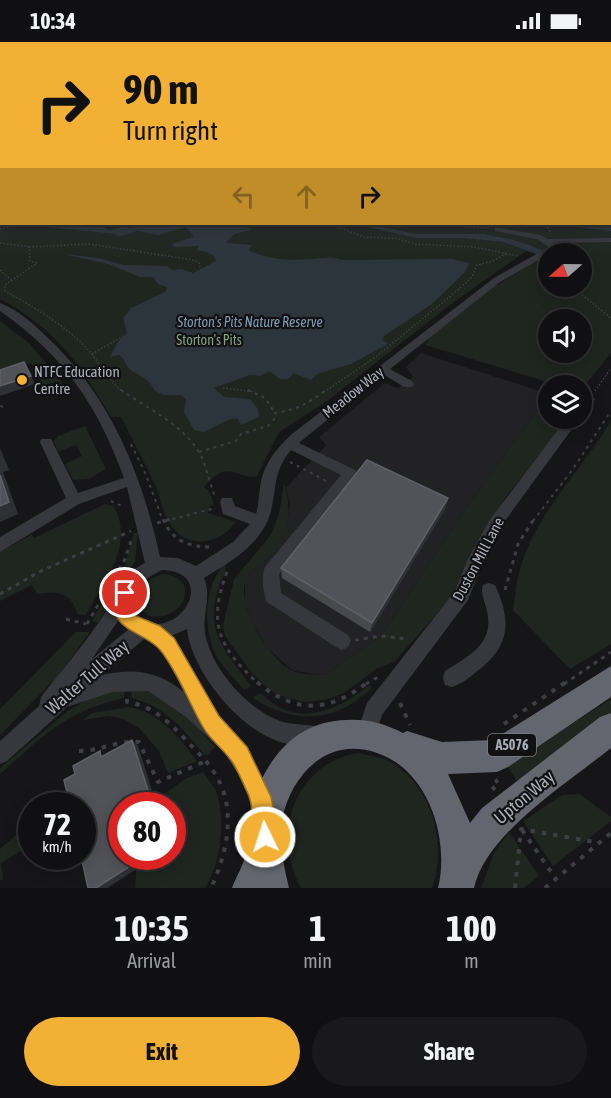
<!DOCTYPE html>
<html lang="en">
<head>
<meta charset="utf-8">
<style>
  body { margin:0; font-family:"Asap Condensed",sans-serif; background:#19191b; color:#f1f3f6; height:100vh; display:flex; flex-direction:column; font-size:22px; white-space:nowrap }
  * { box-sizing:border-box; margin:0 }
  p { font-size:20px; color:#9c9d9f }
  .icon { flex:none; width:33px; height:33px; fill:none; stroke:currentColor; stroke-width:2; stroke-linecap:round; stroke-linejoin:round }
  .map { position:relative; height:846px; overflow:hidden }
  .side { display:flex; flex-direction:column; background:#101012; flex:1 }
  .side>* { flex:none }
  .guide { position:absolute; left:0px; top:0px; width:612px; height:183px; box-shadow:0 3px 15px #0003,0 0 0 2px #303032; background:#f2b134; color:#111; overflow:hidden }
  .needle { width:39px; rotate:250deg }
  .fabs { position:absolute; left:538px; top:201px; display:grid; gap:12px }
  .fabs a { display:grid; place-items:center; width:54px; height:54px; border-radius:50%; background:#101012; box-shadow:0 3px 15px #0003,0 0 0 2px #303032; font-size:30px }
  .speed { position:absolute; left:18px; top:750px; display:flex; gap:12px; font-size:30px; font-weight:700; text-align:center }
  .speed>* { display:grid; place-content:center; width:78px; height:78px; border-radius:50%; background:#101012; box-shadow:0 3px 15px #0003,0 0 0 2px #303032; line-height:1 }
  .speed small { font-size:15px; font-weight:400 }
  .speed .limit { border:9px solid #d22; background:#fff; color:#111 }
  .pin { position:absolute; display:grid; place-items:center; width:51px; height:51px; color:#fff; margin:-26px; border:3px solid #fff; border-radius:50%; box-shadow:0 2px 6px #0007 }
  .me { position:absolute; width:66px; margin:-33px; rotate:356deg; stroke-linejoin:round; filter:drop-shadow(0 0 4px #0008) }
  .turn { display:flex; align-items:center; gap:21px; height:126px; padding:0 24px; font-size:27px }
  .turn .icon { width:78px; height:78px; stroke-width:2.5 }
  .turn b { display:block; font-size:42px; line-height:51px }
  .lanes { display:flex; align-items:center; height:57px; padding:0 24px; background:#0003; justify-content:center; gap:30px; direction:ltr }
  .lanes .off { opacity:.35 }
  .eta { display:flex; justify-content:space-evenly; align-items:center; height:102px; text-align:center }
  .eta b { font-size:36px; font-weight:700; line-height:42px }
  .primary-button { display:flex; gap:12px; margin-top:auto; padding:12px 24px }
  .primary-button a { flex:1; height:69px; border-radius:36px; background:#f2b134; color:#111; font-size:24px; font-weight:700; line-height:69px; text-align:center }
  .primary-button a+a { background:#19191b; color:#f1f3f6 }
  .status { display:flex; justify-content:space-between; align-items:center; height:42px; padding:0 30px; background:#101012; direction:ltr }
  .status svg { height:16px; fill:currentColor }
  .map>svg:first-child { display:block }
  .built { fill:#222225 }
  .green { fill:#1e261f; fill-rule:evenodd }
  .water { fill:#2c353c }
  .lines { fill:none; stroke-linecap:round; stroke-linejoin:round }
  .canal { fill:#2c353c; fill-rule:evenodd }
  .path-far3 { stroke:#3d3f44; stroke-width:1.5; stroke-dasharray:1.5 2; stroke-linecap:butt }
  .path-far2 { stroke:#3d3f44; stroke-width:2; stroke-dasharray:3 4.5; stroke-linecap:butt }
  .path-far1 { stroke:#3d3f44; stroke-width:3; stroke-dasharray:4 5; stroke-linecap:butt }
  .path { stroke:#3d3f44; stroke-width:4; stroke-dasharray:4.5 7; stroke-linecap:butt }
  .minor { fill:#37383d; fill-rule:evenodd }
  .highway { fill:#63666e; fill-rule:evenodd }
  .wall { fill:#47494d }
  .shaded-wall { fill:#2f3033 }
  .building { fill:#525359; stroke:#5f6168; stroke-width:1.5 }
  .route { fill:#f2b134; stroke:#9d7322; stroke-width:1.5 }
  .poi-dot { fill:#f2b134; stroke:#111113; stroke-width:2 }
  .labels { text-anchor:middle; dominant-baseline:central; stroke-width:4.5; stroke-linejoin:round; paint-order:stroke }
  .far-water-label { font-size:14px; font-style:italic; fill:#7f9bb3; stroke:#111113 }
  .far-park-label { font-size:14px; fill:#7fa381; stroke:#111113 }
  .shield { fill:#111113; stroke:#7b7e86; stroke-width:1.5 }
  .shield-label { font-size:14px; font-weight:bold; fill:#a8adb8 }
  .poi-label { font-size:15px; fill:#a8adb8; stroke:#111113; text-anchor:start }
  .street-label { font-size:15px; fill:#a8adb8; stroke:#111113 }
  .near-street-label { font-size:18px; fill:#a8adb8; stroke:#111113 }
</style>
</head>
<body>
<div class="status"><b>10:34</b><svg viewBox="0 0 49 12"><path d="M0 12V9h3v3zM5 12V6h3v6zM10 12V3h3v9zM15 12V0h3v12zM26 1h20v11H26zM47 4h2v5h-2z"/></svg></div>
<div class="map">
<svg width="611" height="846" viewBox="0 0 611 846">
  <rect width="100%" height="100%" fill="#161618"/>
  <polygon class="built" points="421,311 549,352 461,473 381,594 325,633 293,629 268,607 251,579 245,560 245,537 254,525 272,513 286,488 290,460 286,446 326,403 319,395 385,341 398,346 413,335 406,325"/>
  <g class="green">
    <path d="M0 99 2 182H610L611 156V311L582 347V344L558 343 425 303 431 294 487 249 543 215 526 209 450 263 327 359 279 390 257 434C237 439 229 414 204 445L209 449 214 462 210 464 208 471 236 480C221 501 191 508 173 486 163 474 162 461 157 447 146 423 133 399 121 375H111C79 321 56 287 0 257ZM549 212H582V244H549ZM549 278H582V310H549Z"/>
    <polygon points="0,279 30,302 63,342 60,345 53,341 43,343 31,321 0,332"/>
    <path d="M549 352V376L568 377 505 456 451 555 413 599 394 620 376 627 344 651 325 658 306 660 287 656 270 648 252 631 237 611 225 594 223 584 234 537 271 493 279 472 284 441C292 462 290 497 271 514 262 522 252 524 247 535 233 560 269 618 293 629 301 633 316 632 325 633L381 594 461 473Z"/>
    <path d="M611 379V602L570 627 513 568C515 555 516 540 520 527 536 471 582 428 611 379Z"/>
    <polygon points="85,384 106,427 89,437 73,438 65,422 82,414 76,403 58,410 54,399 58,394"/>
    <path d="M105 462 114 464C135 503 104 540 86 573L77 572C72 550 57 549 37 552L32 543 0 559V510L32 492 34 496Z"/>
    <polygon points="138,490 135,519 98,581 92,579 125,522 134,491"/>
    <path d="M224 522 226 528C200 582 219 602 251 644L244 648C235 637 221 624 215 611 203 584 204 545 224 522Z"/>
    <path d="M164 532C204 536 181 584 147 573L138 563C137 545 148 536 164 532Z"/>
    <polygon points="76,590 90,590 57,635 0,693 0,667"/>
    <path d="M369 643 372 646C335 681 295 683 253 656L260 651C267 656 275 664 283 667 313 680 347 662 369 643Z"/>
    <path d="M125 647 124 656C67 668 42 695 0 732V726L69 668 97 652Z"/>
    <path d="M132 647C169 648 192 680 215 705L206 714C183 688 166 664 131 656Z"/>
    <polygon points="611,657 611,672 518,741 507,723"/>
    <path d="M129 665C159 670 180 696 197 719L168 731 159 709 139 686 123 677 109 674 83 678 92 671Z"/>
    <path d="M358 711C372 714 386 716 397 724 434 750 447 805 432 846H301C271 792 294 722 358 711Z"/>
    <path d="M203 730C207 736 213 743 216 749 226 777 221 822 205 846H135L136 827 156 815 172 814V764L157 763 155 758 187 736Z"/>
    <polygon points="579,752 611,775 611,779 553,824 523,779 562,753"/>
    <polygon points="31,780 31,803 1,821 3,837 0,839 0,807"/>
    <polygon points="509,790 539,834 524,846 481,846 495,809"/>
  </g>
  <g class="water">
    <path d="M47 182H103L108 188 128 184V186L159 182H242L252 188 234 192 226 201 253 203 248 208C270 218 290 219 313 217 324 216 331 214 341 218L452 217 469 221 465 230 432 262 384 294 383 298 388 302 351 322 317 332 311 338 294 331 288 337H280L269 329 261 334 250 333 214 346 224 355 250 357 258 367 259 375 241 383 237 376C223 378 216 385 204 390L194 388 184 370 186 357 181 353H164L155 349C147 332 136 335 128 325 124 320 125 317 119 313L110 315 117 301 127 291 123 276 131 266 165 250 167 245 158 242 153 235H140L108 222 64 212 98 216 124 223 167 224 172 228 182 227 193 231 216 219C214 210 205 210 197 208L199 204 174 205 172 202 194 195 186 185 158 193 137 189 118 195 115 192 47 185Z"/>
    <polygon points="355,182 368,182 416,192 483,192 514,198 551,211 549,216 503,200 465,196 416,196"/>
  </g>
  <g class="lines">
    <g class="canal">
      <rect x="610" y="153" width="1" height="4"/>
      <polygon points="565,182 611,185 611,189 569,184"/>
    </g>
    <g class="path-far3">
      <polyline points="331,182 364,195 395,196 416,202 474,205 518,214"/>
      <polyline points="421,182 489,186"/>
      <polyline points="546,182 550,190"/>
      <polyline points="0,187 23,182"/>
      <path d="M0 201 29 205 30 219 37 221 5 243V249C35 266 67 284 90 310 102 324 107 338 123 350"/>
      <polyline points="29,205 88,202 194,218 199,221 200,226"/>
      <polyline points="538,226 549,231"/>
      <polyline points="0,228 11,238"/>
      <polyline points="571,244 611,276"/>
      <polyline points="92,312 125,293"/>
      <polyline points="223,346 254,350"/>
      <polyline points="595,349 611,326"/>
      <polyline points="324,350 377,314 459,247 472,235 477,223 493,219 507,211"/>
    </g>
    <g class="path-far2">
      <path d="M121 348C148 367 185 383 201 414 207 427 210 442 215 455"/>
      <polyline points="248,348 265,356 275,371"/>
      <polyline points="0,364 7,366"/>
      <polyline points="131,402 146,433 163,479"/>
      <path d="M199 410 236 399 241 392 268 384 275 376V371C296 368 309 361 326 348"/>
      <polyline points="290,420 328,440"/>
      <polyline points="111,459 124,465"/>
      <polyline points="165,479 215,466"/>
      <polyline points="533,479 573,427 611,369"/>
    </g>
    <g class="path-far1">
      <path d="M163 477C173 500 189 505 212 505"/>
      <polyline points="157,481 171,477"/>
      <path d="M227 530C207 582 219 606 259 642"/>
      <polyline points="505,548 518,502 534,477"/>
      <polyline points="0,552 41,529 131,489"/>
      <polyline points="66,577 86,582"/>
      <polyline points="87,582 125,517 132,496"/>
      <polyline points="355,598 381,594 408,597"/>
      <polyline points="366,642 378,635"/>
      <polyline points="564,642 611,610"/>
    </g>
    <g class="path">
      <path d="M257 640C296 672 328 671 368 640"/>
      <path d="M127 657V660C152 664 167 678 184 696 197 710 211 722 219 739 236 772 226 814 211 846"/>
      <polyline points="400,661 410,683"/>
      <polyline points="504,682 566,640"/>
      <path d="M79 709C100 709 118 698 139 700L158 740 206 719"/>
      <polyline points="495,748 491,743 498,738"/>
      <polyline points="522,788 556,837"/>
      <polyline points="515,846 521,787 600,801"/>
      <polyline points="545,846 611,791"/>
    </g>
    <g class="minor">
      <path d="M495 185 540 193 548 197 611 196V200L555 201 559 205 558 207 500 240 390 327 412 339 414 342 412 345H404L383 332 299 401 355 428 357 432 279 532 281 551 348 593 351 599 348 605 342 608 336 605 267 560C263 551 261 534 265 525L341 433 291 408C273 430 277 444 271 469 263 501 231 520 204 536 212 554 202 572 205 591 211 626 247 667 280 679 294 684 308 681 321 686L324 693 321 700C266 723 192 638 187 587L171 594 219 678 238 696 257 724 273 764 270 772 262 775 254 772 242 738 224 710 186 675 148 649 112 650 67 665 7 719 0 722V699L39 664 41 655C61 629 83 604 101 577 115 557 121 532 145 521L127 445 79 462 0 510V495L66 456 40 400 41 397H51L78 451 124 436C97 362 64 314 0 269V261C17 267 35 283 48 296 111 355 142 433 160 515L178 516 196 524 233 500 250 482 223 472 220 460 222 456H232L235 464 256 472C259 461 259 450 261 439 265 420 278 405 292 392L494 236 549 205 537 197 495 189ZM162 528C216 530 185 591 148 581 134 577 130 558 137 547 143 537 153 533 162 528ZM120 576 128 588 92 617ZM144 597C161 599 176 636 184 650 156 629 136 626 102 633Z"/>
      <polygon points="589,353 595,357 586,369 582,370 582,358"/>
      <polygon points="567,376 580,376 499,487 481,525 468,558 382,673 374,698 367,701 360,698 357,691 367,661 455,549 467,519 489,479"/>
      <path d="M489 541 495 543C512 580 510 605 476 630 469 636 461 642 452 645L445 643 443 636 445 629C472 612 496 601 486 565 484 557 480 551 483 543Z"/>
    </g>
    <path class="highway" d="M611 624V655L508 725 497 730 448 732 470 781 482 766 600 675 611 671V706C569 740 486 791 474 846H438C450 798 429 728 377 711 328 694 291 732 282 778 278 800 284 824 289 846H232C236 835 243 824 246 812 249 803 246 791 248 781 255 737 282 689 329 680 356 675 378 678 403 691L407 689 442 700 493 698Z"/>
  </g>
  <polygon class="wall" points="448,456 445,467 370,590 282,536 281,526"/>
  <g class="shaded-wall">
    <polygon points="31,334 35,342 0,354 0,344"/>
    <polygon points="0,406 9,428 3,430 18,472 0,480"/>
    <polygon points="448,456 445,467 370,590 372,581"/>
    <polygon points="132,698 138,704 157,764 153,764"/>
    <polygon points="146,814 157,814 107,846 96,846"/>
  </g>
  <g class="building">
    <polygon points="24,320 31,334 0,344 0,328"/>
    <polygon points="367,418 448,456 372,581 281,526"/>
    <polygon points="0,433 9,460 0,464"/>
    <polygon points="132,698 153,764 122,764 122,814 146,814 96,846 88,846 81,814 82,814 82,764 70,764 64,738 75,732 73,724 100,709 101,715"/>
  </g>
  <linearGradient id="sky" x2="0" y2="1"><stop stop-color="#0c0c0d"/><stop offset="0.46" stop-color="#363c48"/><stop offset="1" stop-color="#363c48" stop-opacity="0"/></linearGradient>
  <rect width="611" height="217" fill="url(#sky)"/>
  <path class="route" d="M125 544 131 546C135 556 131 565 136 574L160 584 174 596 219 674 247 705 271 755 276 778 273 803 265 806 257 803C250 788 255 770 249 754 244 743 239 731 233 721 225 708 211 699 203 685 189 661 179 632 161 609 146 588 99 589 119 546Z"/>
  <circle class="poi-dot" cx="22" cy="338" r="6"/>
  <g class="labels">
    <g class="far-water-label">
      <text x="250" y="280">Storton's Pits Nature Reserve</text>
    </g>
    <g class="far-park-label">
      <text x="209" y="298">Storton's Pits</text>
    </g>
    <rect class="shield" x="488" y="692" width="48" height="22" rx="4.5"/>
    <g class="shield-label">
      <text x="512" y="703">A5076</text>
    </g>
    <g class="poi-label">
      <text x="34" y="329">NTFC Education<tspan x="34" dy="17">Centre</tspan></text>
    </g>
    <g class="street-label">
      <text transform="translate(353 350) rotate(-38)">Meadow Way</text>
      <text transform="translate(478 517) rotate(-62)">Duston Mill Lane</text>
    </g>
    <g class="near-street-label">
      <text transform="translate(87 635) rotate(-41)">Walter Tull Way</text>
      <text transform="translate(524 755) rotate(-40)">Upton Way</text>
    </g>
  </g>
</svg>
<div class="fabs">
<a><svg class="needle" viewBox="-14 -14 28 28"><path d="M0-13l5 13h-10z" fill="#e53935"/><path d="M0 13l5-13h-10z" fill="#9c9d9f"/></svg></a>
<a><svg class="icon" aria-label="sound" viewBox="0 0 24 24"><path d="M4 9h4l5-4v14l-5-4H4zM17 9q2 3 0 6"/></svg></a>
<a><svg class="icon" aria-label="layers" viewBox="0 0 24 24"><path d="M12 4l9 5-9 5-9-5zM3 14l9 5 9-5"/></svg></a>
</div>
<div class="speed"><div>72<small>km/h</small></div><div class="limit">80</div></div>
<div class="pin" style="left:125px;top:551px;background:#d93025"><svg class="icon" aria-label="arrive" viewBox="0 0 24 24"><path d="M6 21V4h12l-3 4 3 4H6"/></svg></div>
<svg class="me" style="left:265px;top:795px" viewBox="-20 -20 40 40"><circle r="17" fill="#f2b134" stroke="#fff" stroke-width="3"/><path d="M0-11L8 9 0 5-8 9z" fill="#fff"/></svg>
<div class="guide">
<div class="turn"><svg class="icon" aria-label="right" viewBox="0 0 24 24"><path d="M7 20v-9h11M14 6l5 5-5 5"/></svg><div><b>90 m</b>Turn right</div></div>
<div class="lanes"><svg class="icon off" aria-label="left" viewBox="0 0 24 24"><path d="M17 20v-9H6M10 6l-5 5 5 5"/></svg><svg class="icon off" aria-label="ahead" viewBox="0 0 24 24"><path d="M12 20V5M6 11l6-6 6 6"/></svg><svg class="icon" aria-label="right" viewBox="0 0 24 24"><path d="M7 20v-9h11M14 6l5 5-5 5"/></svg></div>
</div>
</div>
<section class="side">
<div class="eta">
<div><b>10:35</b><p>Arrival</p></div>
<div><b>1</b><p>min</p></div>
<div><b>100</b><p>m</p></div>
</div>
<div class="primary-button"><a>Exit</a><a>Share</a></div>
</section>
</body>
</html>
